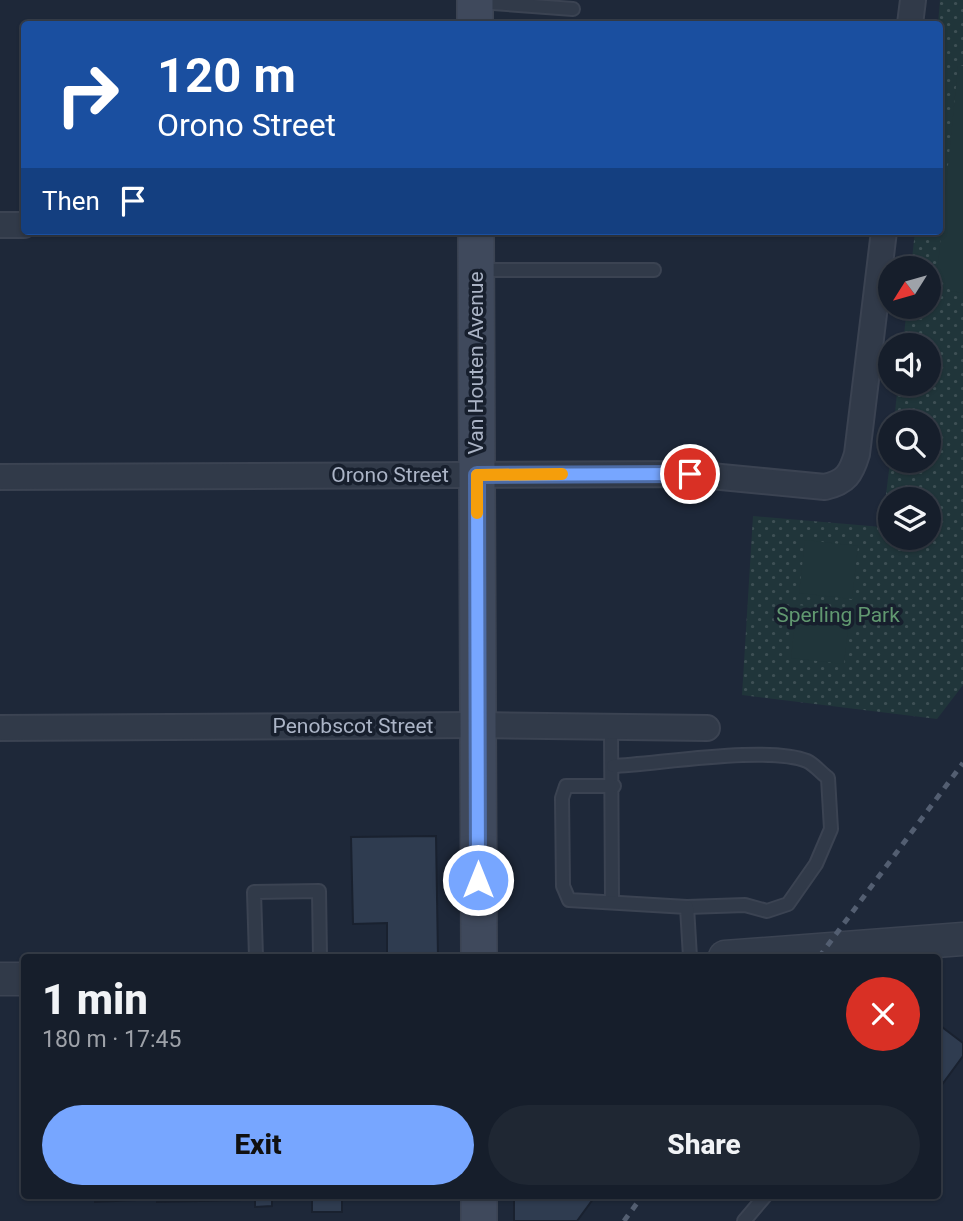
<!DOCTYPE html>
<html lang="en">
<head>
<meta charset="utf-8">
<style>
  body { margin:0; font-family:Roboto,sans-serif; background:#1f2733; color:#f1f3f6; height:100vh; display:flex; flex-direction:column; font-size:26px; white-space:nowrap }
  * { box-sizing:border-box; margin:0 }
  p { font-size:23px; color:#9ea2a9 }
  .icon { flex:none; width:38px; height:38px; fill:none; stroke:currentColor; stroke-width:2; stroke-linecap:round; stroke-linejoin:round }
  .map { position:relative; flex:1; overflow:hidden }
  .side { position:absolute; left:21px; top:954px; width:920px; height:245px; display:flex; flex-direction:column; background:#161e2b; border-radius:7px; box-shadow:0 2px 5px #0004,0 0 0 2px #353c47 }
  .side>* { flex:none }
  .top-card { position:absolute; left:21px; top:21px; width:922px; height:214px; border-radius:7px; box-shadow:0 2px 5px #0004,0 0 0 2px #353c47; background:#1a4fa0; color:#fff; overflow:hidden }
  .needle { width:46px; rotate:233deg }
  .fabs { position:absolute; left:878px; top:256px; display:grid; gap:14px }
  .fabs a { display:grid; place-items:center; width:63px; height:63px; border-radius:50%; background:#161e2b; box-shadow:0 2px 5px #0004,0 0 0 2px #353c47; font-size:35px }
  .pin { position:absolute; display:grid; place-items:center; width:60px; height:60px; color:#fff; margin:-30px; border:4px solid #fff; border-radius:50%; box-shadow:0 2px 7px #0007 }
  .me { position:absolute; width:77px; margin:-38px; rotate:0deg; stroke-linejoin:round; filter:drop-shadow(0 0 5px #0008) }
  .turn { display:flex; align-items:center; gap:24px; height:147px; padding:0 21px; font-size:32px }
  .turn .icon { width:91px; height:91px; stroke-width:2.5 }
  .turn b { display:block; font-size:49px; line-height:60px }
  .then { display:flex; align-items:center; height:66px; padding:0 21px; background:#0003; gap:14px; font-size:26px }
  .round { display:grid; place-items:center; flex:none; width:74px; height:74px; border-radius:37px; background:#1f2733 }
  .summary { display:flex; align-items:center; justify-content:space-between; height:119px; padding:0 21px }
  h1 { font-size:42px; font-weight:800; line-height:52px }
  .primary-button { display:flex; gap:14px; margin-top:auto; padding:14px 21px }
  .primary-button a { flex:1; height:80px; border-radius:42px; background:#77a6ff; color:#111; font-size:28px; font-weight:800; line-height:80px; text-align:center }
  .primary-button a+a { background:#1f2733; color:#f1f3f6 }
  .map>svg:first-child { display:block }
  .park { fill:url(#park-dots); fill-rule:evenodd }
  .pitch { fill:#20353a }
  .building { fill:#2f3c50; stroke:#19212f; stroke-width:2 }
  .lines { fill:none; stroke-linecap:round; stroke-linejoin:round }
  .service-casing { stroke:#3b4352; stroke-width:16 }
  .minor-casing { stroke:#3b4352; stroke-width:28 }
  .tertiary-casing { stroke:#3b4352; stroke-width:35 }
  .secondary-casing { stroke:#3b4352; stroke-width:38 }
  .service { stroke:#313a49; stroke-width:12 }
  .minor { stroke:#313a49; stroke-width:24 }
  .tertiary { stroke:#313a49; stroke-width:32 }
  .secondary { stroke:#3f495c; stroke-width:35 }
  .rail { stroke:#535e71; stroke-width:5; stroke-dasharray:7 7; stroke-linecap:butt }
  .route-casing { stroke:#4d6ca6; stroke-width:18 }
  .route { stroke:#77a6ff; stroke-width:12 }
  .slow { stroke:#f59e0b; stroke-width:12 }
  .labels { text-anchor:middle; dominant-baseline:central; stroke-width:7; stroke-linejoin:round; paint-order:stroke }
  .street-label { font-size:21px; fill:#abb4c6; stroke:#171f2d }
  .park-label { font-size:21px; fill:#619870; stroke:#171f2d }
</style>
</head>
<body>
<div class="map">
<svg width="963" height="1221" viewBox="0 0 963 1221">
  <defs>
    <pattern id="park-dots" width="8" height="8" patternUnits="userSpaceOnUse" patternTransform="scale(1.75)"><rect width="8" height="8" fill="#20353a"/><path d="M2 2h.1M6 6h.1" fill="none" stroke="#3e5055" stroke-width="1.8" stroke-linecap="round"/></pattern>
  </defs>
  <rect width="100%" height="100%" fill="#1e2839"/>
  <path class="park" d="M940 0H963V685L937 719 742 695 753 516 882 527 891 454V460H929V422H894L898 383H929V345H903L907 306H929V268H911L915 231H940L938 24ZM891 499H929V537H891Z"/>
  <g class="pitch">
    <polygon points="958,66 963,66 963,293 951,291 937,275"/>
    <polygon points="805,540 858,546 852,599 799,593"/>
    <polygon points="797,605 850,611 844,664 791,658"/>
  </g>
  <g class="building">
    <polygon points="436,836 438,957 387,957 387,923 353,924 351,837"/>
    <polygon points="938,1024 963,1043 963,1056 938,1090"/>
    <polygon points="95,1195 135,1195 135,1200 95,1202"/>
    <polygon points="157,1195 241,1195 241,1200 157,1202"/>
    <polygon points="255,1195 286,1195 286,1196 272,1196 272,1206 255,1207"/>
    <rect x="312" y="1195" width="30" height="17"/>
    <polygon points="514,1195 596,1195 577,1221 514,1221"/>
  </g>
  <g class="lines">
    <g class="service-casing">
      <g id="service">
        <polyline points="479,2 573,9"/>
        <polyline points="480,270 654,270"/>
        <polyline points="611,727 612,901"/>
        <path d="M613 766C658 764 768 745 807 761 814 764 821 773 828 778L831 829 816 864 788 904 767 911 745 905 687 907"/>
        <polyline points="614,786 566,786 562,798 563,886 569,900 687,907 690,957"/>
        <polyline points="256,957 254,892 319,891 320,957"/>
        <polyline points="744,1221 766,1195"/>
      </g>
    </g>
    <g class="minor-casing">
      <g id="minor">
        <polyline points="910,24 913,0"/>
        <polyline points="0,225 24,225"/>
        <path d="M0 477 690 474 825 487C846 482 851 474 857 454L884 231"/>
        <polyline points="0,728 477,725 707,728"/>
      </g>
    </g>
    <g class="tertiary-casing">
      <g id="tertiary">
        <polyline points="725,957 963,939"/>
        <polyline points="0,979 24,979"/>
      </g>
    </g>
    <g class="secondary-casing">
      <g id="secondary">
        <polyline points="475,0 475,24"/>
        <polyline points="476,231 479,957"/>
        <polyline points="479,1195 479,1221"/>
      </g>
    </g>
    <use href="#service" class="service"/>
    <use href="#minor" class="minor"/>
    <use href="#tertiary" class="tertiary"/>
    <use href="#secondary" class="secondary"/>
    <g class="rail">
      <polyline points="819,957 963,763"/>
      <polyline points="624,1221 643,1195"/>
    </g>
  </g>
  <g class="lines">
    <g class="route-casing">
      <polyline id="route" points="478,880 477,475 690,474"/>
    </g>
    <use href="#route" class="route"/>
    <polyline class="slow" points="477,513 477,475 562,474"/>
  </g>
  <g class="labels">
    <g class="street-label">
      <text transform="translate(476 363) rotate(-90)">Van Houten Avenue</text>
      <text x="390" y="475">Orono Street</text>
      <text x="353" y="726">Penobscot Street</text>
    </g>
    <g class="park-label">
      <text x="838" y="615">Sperling Park</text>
    </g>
  </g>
</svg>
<div class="fabs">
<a><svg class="needle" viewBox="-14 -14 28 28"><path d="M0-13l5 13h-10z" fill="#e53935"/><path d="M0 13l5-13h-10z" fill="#9ea2a9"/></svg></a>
<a><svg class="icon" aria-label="sound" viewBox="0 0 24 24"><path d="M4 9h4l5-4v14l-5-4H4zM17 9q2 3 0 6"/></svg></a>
<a><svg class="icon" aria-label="search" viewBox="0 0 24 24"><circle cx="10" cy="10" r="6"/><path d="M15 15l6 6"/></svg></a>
<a><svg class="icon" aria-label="layers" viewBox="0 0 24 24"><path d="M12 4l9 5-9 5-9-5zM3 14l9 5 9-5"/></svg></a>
</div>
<div class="pin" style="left:690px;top:474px;background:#d93025"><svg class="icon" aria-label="arrive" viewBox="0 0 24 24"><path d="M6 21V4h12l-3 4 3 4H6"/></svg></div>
<svg class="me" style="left:478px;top:880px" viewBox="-20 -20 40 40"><circle r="17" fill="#77a6ff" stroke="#fff" stroke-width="3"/><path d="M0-11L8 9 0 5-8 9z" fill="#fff"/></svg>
<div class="top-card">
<div class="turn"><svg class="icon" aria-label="right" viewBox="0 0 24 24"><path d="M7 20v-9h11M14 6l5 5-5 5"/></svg><div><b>120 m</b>Orono Street</div></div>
<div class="then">Then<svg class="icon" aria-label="arrive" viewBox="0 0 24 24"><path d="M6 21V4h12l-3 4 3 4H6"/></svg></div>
</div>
<section class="side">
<div class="summary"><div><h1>1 min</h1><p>180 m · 17:45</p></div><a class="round" style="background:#d93025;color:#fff"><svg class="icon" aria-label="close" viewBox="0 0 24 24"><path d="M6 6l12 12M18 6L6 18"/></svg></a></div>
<div class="primary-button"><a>Exit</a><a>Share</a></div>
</section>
</div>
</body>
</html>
